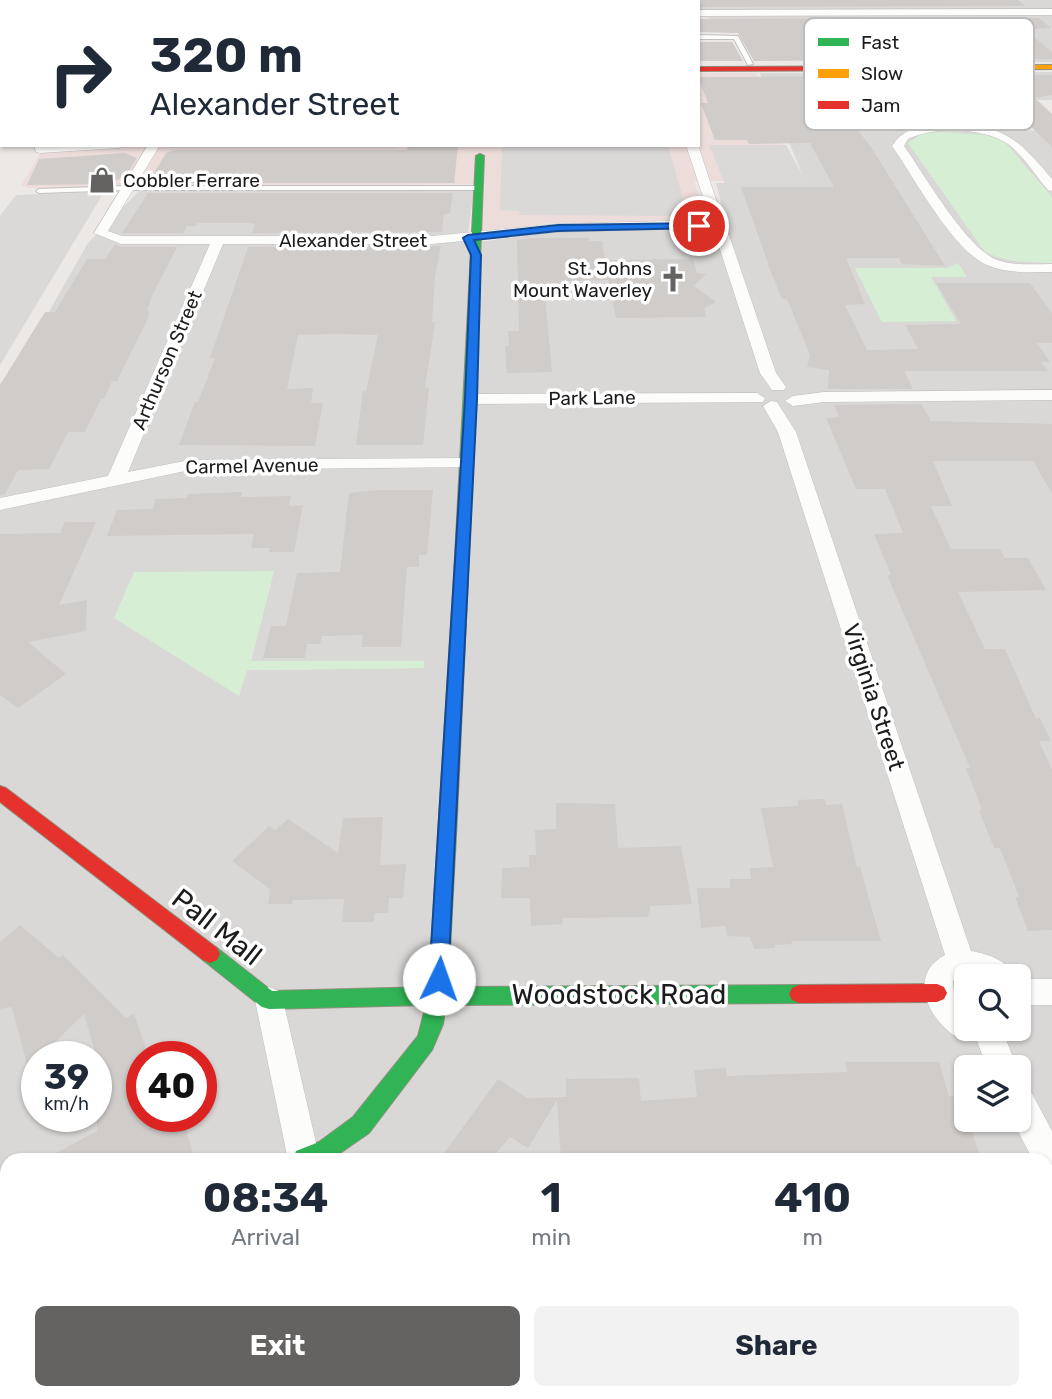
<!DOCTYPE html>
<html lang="en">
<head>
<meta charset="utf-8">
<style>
  body { margin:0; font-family:Rubik,sans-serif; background:#f2f2f3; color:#1f2937; height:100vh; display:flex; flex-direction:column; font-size:26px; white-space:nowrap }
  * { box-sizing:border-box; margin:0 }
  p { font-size:23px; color:#747a83 }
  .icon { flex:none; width:38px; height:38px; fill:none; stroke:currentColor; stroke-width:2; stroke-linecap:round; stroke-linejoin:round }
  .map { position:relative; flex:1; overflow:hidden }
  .details { position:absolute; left:0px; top:1153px; width:1054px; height:247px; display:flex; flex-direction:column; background:#fff; border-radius:21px 21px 0 0; box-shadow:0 2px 5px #0004 }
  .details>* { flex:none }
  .banner { position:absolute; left:0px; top:0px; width:700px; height:147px; box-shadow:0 2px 5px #0004; background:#fff; color:#1f2937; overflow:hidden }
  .tools { position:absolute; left:954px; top:964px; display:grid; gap:14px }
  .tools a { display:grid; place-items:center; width:77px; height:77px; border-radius:10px; background:#fff; box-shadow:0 2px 5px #0004; font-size:35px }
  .speed { position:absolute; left:21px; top:1041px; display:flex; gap:14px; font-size:35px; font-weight:700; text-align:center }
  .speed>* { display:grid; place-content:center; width:91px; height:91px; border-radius:50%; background:#fff; box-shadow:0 2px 5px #0004; line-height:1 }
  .speed small { font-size:18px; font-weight:400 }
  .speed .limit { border:10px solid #d22; background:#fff; color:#111 }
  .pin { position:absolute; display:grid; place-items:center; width:60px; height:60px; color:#fff; margin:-30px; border:4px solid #fff; border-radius:50%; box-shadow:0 2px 7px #0007 }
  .me { position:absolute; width:77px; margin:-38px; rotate:3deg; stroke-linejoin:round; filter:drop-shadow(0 0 5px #0008) }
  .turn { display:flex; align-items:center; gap:24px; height:147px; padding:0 35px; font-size:32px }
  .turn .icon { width:91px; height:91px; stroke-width:2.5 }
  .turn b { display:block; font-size:49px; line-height:60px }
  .eta { display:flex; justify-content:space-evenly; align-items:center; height:119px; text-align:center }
  .eta b { font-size:42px; font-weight:700; line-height:49px }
  .action { display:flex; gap:14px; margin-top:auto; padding:14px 35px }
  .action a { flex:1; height:80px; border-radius:10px; background:#646362; color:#fff; font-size:28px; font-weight:700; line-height:80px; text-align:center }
  .action a+a { background:#f2f2f3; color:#1f2937 }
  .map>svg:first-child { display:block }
  .residential { fill:#dad8d6; fill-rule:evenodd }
  .commercial { fill:#ecdddb }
  .park { fill:#d5eed4 }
  .parking { fill:#dbd9d8 }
  .building { fill:#cfccca }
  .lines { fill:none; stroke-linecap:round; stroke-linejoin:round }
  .lane-casing { stroke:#c2c0bf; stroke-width:2 }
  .street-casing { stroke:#c2c0bf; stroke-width:1 }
  .fast-casing { stroke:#91917f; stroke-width:2 }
  .slow-casing { stroke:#91917f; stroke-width:2 }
  .jam-casing { stroke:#91917f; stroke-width:2 }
  .lane { fill:#fcfcfb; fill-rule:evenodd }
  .street { fill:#fcfcfb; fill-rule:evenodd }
  .fast { fill:#30b455; fill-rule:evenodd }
  .slow { fill:#ff9f0a; fill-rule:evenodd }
  .jam { fill:#e5322d; fill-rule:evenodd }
  .rail { stroke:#c9c9c8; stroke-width:2.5; stroke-dasharray:6 6; stroke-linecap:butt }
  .route { fill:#1a73e8; stroke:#114b97; stroke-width:2 }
  .labels { text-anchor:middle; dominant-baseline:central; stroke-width:7; stroke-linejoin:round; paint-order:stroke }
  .far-poi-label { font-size:19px; fill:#1c1c1c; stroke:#fff; text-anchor:start }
  .far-street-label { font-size:19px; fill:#1c1c1c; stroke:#fff }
  .street-label { font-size:23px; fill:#1c1c1c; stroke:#fff }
  .near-street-label { font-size:28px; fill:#1c1c1c; stroke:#fff }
  .key { fill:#fff; stroke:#bbb; stroke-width:2 }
  .key-label { font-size:19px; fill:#1c1c1c }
</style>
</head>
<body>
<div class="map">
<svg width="1052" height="1399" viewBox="0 0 1052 1399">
  <rect width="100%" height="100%" fill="#ebe8e5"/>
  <g class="residential">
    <polygon points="101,0 1052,0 1052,62 842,62 820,40 698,16 698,2"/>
    <path d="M1052 72V100H1015L1037 123 1013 124 1024 131 1052 129V1399H0V398L88 243 139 191 474 189 467 241H487L555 231 728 228 716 183H806L760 73ZM274 571 251 661H424V668L247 670 239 695ZM966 976H1018V1029H966ZM37 1057H96V1116H37ZM142 1057H201V1116H142ZM966 1068H1018V1120H966ZM7 1160H1046V1393H7Z"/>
  </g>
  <polygon class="commercial" points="698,73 756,73 796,181 694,181 703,210 700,218 681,223 552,223 482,231 485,184 38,189 21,186 45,145 698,145"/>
  <g class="park">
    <path d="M942 132 985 135 1004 141 1052 197V263C1028 262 1005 263 984 251L908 143 923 133Z"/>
    <polygon points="958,263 967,277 931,277 956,321 882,322 855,268 947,268"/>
    <polygon points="274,571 251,661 424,661 424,668 247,670 239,696 114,618 134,572"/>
  </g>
  <g class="parking">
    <polygon points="171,145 396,145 396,148 169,148"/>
    <polygon points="502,145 668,145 686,209 674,209 676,216 520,215 519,211 500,210"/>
    <polygon points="786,145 807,183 725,184 709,145"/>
    <polygon points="104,192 0,365 0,216 16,195"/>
  </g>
  <g class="building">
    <polygon points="698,0 1018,0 1026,6 698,7"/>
    <polygon points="1039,18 1051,28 1025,29 1052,52 1052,59 754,61 738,33 698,32 698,19"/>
    <polygon points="698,42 732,42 743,61 698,61"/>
    <polygon points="910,75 1052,75 1052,95 1035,98 1052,114 1052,147 1024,120 1016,116 994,116 989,110 934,107"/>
    <polygon points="892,76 915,105 905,105 915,119 849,119 871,147 945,266 902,264 899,258 846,258 865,304 845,305 867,350 918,349 905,325 961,324 936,283 1030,283 1052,313 1052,343 1037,343 1050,362 1041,362 1048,371 904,371 913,389 828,389 829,370 807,367 810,355 787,299 782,299 771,272 741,187 834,187 810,143 749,144 747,140 715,140 701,103 708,103 698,77"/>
    <polygon points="408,145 458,145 454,183 148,183 166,153 174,150 407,150"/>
    <polygon points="125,153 137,158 125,177 106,184 27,185 39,159"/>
    <polygon points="148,193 453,193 450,214 444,214 442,232 252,233 255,224 249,223 197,223 196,226 187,226 183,233 122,233"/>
    <polygon points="530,238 589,238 589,241 602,241 605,260 693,259 697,273 706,274 694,286 716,302 704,308 706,317 616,318 608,280 566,281 568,295 545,296 552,372 507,373 505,346 509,346 508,331 519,331 517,240"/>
    <polygon points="115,244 121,247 177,247 152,296 147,311 149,311 148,318 117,381 112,381 104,399 101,399 85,432 68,432 49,469 18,470 5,494 0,495 0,385 45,312 55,312 87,259 105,259"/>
    <polygon points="441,246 435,276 432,322 435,322 425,388 429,388 423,445 356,445 363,391 366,391 378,335 337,334 298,335 287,389 313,388 311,403 323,403 315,446 179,445 195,402 198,402 215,358 210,358 248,247"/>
    <polygon points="921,404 931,421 1052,424 1052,494 1033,461 933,461 952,506 931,506 951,549 1000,549 1005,558 1028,558 1046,590 958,592 985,649 1005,649 1036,719 1040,718 1051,741 1039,741 1052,770 1052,930 1028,931 1015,897 1019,897 1000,848 994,848 979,810 982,810 966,768 970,768 887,575 891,575 874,534 903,533 885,489 856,489 826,418 839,417 834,405"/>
    <polygon points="377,490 433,490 427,555 419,555 419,567 407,567 401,647 362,647 363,635 322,636 320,644 307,644 305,658 263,658 271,626 286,626 297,573 340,572 349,493"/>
    <polygon points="242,492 241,497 291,496 289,506 303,505 294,552 269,552 270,548 251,548 254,534 107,536 117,510 152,509 156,499 187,498 188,494"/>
    <polygon points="65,522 96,522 59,605 87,600 86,631 28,642 66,674 18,708 0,695 0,534 60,533"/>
    <polygon points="824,799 827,805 842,804 857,867 860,867 881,941 791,941 792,944 775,945 775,948 754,949 750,937 727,936 725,926 701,928 697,888 730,888 730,879 751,879 750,868 773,867 761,808 798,806 798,800"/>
    <polygon points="556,803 615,804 618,848 681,846 692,904 650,906 648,917 563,918 562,924 531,926 530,898 501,898 502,868 529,867 529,855 536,855 535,830 556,829"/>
    <polygon points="383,817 380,865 406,864 403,898 389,898 388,913 374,913 374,922 342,922 344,899 293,900 292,904 268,904 270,889 232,861 269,826 275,830 288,819 338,853 343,818"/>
    <polygon points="20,925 59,958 63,955 126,1018 134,1014 149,1057 142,1057 142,1116 182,1116 195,1160 43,1160 97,1131 96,1079 102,1076 84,1014 28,1068 12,1007 0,1009 0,942"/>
    <polygon points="845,1062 939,1062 949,1096 957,1097 964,1120 969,1121 981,1160 828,1160 827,1158 792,1160 561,1160 557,1100 528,1148 510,1137 490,1160 439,1160 498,1079 527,1098 566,1097 566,1079 639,1078 641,1101 697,1097 694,1070 726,1068 727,1076 847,1072"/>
  </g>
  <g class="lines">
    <g class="lane-casing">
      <g id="lane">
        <polygon points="698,35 738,36 753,64 748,65 734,39 698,39"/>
        <polygon points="127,186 478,186 481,188 478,190 127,190 39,193 36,191 39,189"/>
      </g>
    </g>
    <g class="street-casing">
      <g id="street">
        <polygon points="178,0 186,0 177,2"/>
        <polygon points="385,0 394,0 384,2"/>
        <rect x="555" y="0" width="8" height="2"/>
        <polygon points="664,0 676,0 663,2"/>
        <polygon points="1052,9 1052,15 698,16 698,10"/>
        <path d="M891 66H899L945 125C1004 124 1017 138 1052 179V191L1048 190C1035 175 1024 156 1008 144 983 127 934 126 908 139L904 146C925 175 965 247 997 260 1014 266 1034 264 1052 264V272C1030 272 1007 274 987 265 954 252 913 176 892 146 902 130 916 127 934 125L891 70Z"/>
        <polygon points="34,145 46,146 125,145 119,148 40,153 36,152"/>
        <polygon points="148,145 160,145 108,231 122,236 432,236 558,224 705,220 709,215 686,145 698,145 721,215 716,223 729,235 776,373 786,387 784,390 772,390 760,373 716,237 706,228 558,232 432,244 223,244 128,472 190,460 466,458 475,463 472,467 190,470 0,510 0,498 108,476 210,244 121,244 94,233"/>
        <polygon points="1052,390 1052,400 824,402 793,406 785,401 793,396 824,392"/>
        <polygon points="757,393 765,398 763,402 471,404 463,399 471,394"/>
        <path d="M771 401 777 402 796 432 971 951C988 954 1007 960 1014 976L965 975 953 981 954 995 966 1010V1029H1002L1017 1068H987L976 1038 966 1042C933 1029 903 977 945 955L778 432 763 406Z"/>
        <rect x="1018" y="979" width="34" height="26"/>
        <polygon points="269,987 279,991 283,1000 320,1160 288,1160 255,1000 259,991"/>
        <polygon points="1018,1084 1029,1088 1052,1131 1052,1179 1046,1177 1046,1160 1033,1160 1012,1120 1018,1120"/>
        <polygon points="332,1393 368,1393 370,1399 334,1399"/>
      </g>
    </g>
    <g class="fast-casing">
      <g id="fast">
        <rect x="0" y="68" width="2" height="4"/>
        <polygon points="480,154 484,156 468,576 461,581 454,576 476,156"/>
        <polygon points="448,810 454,812 457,817 448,987 799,985 806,988 809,994 806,1000 799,1003 446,1005 443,1024 432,1050 369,1133 330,1160 293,1160 296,1151 319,1142 353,1117 418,1036 426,1005 269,1009 262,1007 203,960 200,954 203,948 210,945 217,948 272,991 429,987 439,817 442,812"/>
      </g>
    </g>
    <g class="slow-casing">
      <polygon id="slow" points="1052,65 1052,69 931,70 928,68 931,66"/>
    </g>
    <g class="jam-casing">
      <g id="jam">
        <polygon points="698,67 931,66 934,68 931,70 698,71"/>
        <polygon points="461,571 468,576 457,817 454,822 448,824 442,822 439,817 454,576"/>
        <polygon points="0,786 6,788 217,948 220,954 217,960 210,963 203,960 0,802"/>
        <polygon points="937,984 944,987 947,993 944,999 937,1002 799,1003 792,1000 789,994 792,988 799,985"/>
      </g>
    </g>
    <use href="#lane" class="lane"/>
    <use href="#street" class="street"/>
    <use href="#fast" class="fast"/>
    <use href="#slow" class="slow"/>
    <use href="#jam" class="jam"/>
    <g class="rail">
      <polyline points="0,121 2,117"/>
      <polyline points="0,144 2,140"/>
    </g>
  </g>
  <polygon class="route" points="699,223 702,224 702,228 558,231 474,240 481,255 477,399 448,979 446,985 439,988 432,985 429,979 465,399 471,255 463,238 468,235 558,225"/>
  <defs>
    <g id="shop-bare" transform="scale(2.1)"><path d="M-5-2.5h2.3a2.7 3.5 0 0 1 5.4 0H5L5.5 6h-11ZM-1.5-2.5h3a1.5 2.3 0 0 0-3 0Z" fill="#646362" stroke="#fff" stroke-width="2.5" paint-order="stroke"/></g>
    <g id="church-bare" transform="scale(2.1)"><path d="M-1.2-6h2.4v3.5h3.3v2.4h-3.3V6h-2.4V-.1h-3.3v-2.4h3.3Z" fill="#646362" stroke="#fff" stroke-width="2.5" paint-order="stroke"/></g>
  </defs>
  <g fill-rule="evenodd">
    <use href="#shop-bare" x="102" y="180"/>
    <use href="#church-bare" x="673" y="279"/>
  </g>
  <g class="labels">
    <g class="far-poi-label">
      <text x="123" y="180">Cobbler Ferrare</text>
      <text x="652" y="268" text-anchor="end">St. Johns<tspan x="652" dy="22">Mount Waverley</tspan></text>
    </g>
    <g class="far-street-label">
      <text x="353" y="240">Alexander Street</text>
      <text transform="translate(167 360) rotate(-67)">Arthurson Street</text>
      <text transform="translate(592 398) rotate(-1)">Park Lane</text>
      <text transform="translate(252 466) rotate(-1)">Carmel Avenue</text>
    </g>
    <g class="street-label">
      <text transform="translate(874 697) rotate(72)">Virginia Street</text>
    </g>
    <g class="near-street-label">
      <text transform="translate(217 927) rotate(38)">Pall Mall</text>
      <text x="619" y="994">Woodstock Road</text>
    </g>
  </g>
  <rect x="804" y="18" width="230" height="112" rx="10" class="key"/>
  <rect x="818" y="38" width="31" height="8" fill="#30b455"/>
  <rect x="818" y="69" width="31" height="9" fill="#ff9f0a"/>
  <rect x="818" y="101" width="31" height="8" fill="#e5322d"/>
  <g class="key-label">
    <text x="861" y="49">Fast</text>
    <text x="861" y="80">Slow</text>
    <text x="861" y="112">Jam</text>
  </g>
</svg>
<div class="tools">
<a><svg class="icon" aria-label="search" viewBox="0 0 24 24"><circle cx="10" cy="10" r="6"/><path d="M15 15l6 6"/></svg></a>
<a><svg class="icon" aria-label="layers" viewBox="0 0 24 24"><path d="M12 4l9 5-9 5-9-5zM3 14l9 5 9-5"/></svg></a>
</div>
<div class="speed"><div>39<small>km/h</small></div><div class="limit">40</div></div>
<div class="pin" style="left:699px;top:226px;background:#d93025"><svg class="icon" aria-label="arrive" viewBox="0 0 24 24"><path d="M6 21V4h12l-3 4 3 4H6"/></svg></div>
<svg class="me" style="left:439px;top:979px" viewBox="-20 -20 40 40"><circle r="19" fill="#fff"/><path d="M0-13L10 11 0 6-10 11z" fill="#1a73e8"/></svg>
<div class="banner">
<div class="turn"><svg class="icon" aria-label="right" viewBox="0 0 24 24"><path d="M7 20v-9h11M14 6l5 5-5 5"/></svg><div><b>320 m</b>Alexander Street</div></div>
</div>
<section class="details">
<div class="eta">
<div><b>08:34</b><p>Arrival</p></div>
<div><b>1</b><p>min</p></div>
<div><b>410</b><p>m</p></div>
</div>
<div class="action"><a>Exit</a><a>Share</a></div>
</section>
</div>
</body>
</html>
